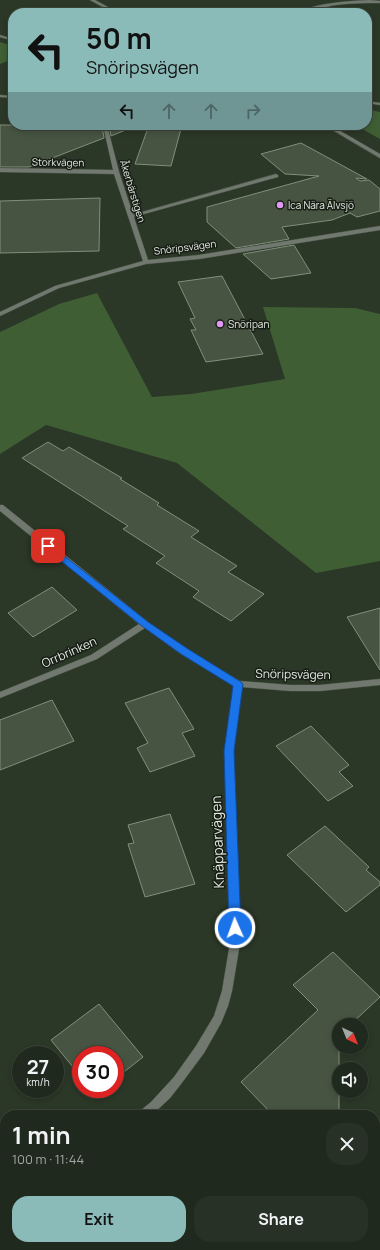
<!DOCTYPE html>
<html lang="en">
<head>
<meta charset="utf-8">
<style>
  body { margin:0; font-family:Manrope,sans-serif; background:#283126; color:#f1f3f6; height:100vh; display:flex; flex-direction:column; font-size:15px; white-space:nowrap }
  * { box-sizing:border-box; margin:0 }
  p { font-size:13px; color:#a2a6a4 }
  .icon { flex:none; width:22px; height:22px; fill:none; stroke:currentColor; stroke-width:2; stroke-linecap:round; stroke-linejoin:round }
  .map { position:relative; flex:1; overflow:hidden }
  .sheet { position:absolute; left:0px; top:1110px; width:380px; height:140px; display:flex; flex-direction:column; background:#20291d; border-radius:16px 16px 0 0; box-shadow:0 2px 6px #0003,0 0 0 1px #3d453b }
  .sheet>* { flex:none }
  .hud { position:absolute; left:8px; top:8px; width:364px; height:122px; border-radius:16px; box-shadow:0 2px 6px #0003,0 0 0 1px #3d453b; background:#8bbbb9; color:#111; overflow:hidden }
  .needle { width:26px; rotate:137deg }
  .fabs { position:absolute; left:332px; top:1018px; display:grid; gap:8px }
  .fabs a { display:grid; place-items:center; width:36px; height:36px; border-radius:50%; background:#20291d; box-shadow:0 2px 6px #0003,0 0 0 1px #3d453b; font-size:20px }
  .speed { position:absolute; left:12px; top:1046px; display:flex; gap:8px; font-size:20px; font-weight:700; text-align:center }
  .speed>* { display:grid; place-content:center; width:52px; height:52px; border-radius:50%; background:#20291d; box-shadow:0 2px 6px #0003,0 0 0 1px #3d453b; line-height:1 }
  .speed small { font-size:10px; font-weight:400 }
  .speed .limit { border:6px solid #d22; background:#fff; color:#111 }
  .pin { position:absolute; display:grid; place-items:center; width:34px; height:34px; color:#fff; margin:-17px; border-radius:8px; box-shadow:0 2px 6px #0006 }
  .me { position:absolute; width:44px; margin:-22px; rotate:358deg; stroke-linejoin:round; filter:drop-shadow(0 0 3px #0008) }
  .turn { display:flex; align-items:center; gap:14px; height:84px; padding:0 12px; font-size:18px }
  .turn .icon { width:52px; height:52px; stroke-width:2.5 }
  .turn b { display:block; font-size:28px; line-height:34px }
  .lanes { display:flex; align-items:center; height:38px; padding:0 12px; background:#0003; justify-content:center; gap:20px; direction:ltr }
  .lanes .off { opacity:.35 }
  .round { display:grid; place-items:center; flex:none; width:42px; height:42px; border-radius:16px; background:#283126 }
  .head { display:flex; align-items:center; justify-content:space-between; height:68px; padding:0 12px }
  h1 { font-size:24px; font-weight:700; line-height:30px }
  .action { display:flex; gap:8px; margin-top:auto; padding:8px 12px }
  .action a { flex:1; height:46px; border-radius:16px; background:#8bbbb9; color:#111; font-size:16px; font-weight:700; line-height:46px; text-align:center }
  .action a+a { background:#283126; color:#f1f3f6 }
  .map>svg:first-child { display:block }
  .green { fill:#3f5e34 }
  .building { fill:#475442; stroke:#808f7b }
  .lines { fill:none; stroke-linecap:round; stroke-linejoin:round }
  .service-casing { stroke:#495445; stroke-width:1 }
  .minor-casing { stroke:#495445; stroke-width:1 }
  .tertiary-casing { stroke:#495445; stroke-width:1 }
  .service { fill:#71786f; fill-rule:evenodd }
  .minor { fill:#71786f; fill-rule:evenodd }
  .tertiary { fill:#71786f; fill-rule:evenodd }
  .route { fill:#1a73e8; stroke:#114b97 }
  .poi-dot { fill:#dd99f3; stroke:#171d15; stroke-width:1.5 }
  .labels { text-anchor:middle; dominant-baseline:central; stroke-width:3; stroke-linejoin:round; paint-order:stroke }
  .far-street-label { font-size:10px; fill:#e4ece1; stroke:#171d15 }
  .far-poi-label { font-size:10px; fill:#e4ece1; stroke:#171d15; text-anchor:start }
  .street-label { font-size:12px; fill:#e4ece1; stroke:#171d15 }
  .near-street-label { font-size:14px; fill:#e4ece1; stroke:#171d15 }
</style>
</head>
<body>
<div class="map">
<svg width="380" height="1250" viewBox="0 0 380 1250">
  <rect width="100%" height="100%" fill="#2b3727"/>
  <g class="green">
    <polygon points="0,42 13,46 13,59 0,64"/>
    <polygon points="367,109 380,112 380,139 355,125 367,125"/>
    <polygon points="97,293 152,397 191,394 285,379 263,307 355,308 380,314 380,561 316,573 177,463 46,425 0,454 0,332 59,304"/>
    <polygon points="380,1204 380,1250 349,1250 352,1245 375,1245 375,1211"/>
    <polygon points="92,1245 177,1245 179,1250 93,1250"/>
  </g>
  <g class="building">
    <polygon points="0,125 102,125 104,138 29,167 0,167"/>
    <polygon points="109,125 133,125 133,127 111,136"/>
    <polygon points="149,125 182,125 171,166 135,164"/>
    <polygon points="301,143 367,179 356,178 360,181 369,180 380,189 380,211 357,217 350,213 332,220 282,227 289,239 236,248 207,222 207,207 319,176 285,174 261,154"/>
    <polygon points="100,198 99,251 0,253 0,201"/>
    <polygon points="294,245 311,273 271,279 243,254"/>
    <polygon points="222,276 263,354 206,362 191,330 196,330 190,319 195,318 178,282"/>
    <polygon points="48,442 63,451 69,447 122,478 120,479 159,503 157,505 199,531 191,537 237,566 228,572 264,594 231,621 193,597 199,591 156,563 165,556 123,529 128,526 22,458"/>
    <polygon points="52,587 77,610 33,637 8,613"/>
    <polygon points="380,608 380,670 347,617"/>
    <polygon points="169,688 194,729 182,733 195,756 150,772 137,748 148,743 125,703"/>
    <polygon points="52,700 74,741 0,770 0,720"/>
    <polygon points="311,726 349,765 339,772 353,786 328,801 276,746"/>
    <polygon points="170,814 195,884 145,897 128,844 134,843 128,825"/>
    <polygon points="325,826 369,867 366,870 380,882 380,885 346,912 287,855"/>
    <polygon points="333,952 380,997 350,1025 339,1025 339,1115 273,1115 241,1082 318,1010 293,985"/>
    <polygon points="99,1004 143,1057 115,1079 115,1055 81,1055 81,1077 51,1040"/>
  </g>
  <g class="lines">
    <g class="service-casing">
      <polygon id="service" points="276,174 278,175 278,177 133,217 128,216"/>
    </g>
    <g class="minor-casing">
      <g id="minor">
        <path d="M369 0 380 1V3C363 3 347 3 330 6 319 9 308 13 297 13 314 3 349 1 369 0Z"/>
        <polygon points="0,35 13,39 13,41 0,37"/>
        <polygon points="0,95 13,96 13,98 0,97"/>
        <polygon points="367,101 380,103 380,105 367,103"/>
        <polygon points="103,125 107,125 119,172 148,260 199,255 380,226 380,230 199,259 146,264 59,288 0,316 0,312 55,286 143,261 114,174 0,172 0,168 113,170"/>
        <polygon points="0,505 3,505 148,622 187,650 240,681 290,685 320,685 380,679 380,685 320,691 290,691 242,687 233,751 240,943 232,991 228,1006 221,1023 204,1053 181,1084 170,1098 152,1115 139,1115 140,1111 151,1102 174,1077 196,1046 214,1016 222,991 230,943 225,751 234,685 181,654 145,628 97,659 0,698 0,692 91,655 139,624 0,511"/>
        <polygon points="5,1166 5,1178 0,1179 0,1167"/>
      </g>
    </g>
    <g class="tertiary-casing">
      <g id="tertiary">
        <polygon points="90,0 95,0 119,13 114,13"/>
        <polygon points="324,125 330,125 380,154 380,158"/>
      </g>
    </g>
    <use href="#service" class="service"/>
    <use href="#minor" class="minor"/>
    <use href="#tertiary" class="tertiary"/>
  </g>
  <polygon class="route" points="48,543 148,622 188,649 241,682 243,684 234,751 241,928 239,932 235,933 231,932 229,928 224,751 233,686 181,654 142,626 45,548 44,546"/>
  <g class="poi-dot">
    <circle cx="280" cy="205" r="4"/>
    <circle cx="220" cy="324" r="4"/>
  </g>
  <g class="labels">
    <g class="far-street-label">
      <text transform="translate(58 162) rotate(1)">Storkvägen</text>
      <text transform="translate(133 191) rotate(73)">Åkerbärstigen</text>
      <text transform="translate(185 247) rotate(-7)">Snöripsvägen</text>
    </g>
    <g class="far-poi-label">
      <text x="288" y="205">Ica Nära Älvsjö</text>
      <text x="228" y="324">Snöripan</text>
    </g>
    <g class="street-label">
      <text transform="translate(69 652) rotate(-24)">Orrbrinken</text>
      <text transform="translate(293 674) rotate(1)">Snöripsvägen</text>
    </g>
    <g class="near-street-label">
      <text transform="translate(217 842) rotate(-92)">Knäpparvägen</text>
    </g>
  </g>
</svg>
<div class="fabs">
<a><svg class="needle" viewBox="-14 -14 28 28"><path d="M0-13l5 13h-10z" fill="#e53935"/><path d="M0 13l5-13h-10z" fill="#a2a6a4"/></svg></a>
<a><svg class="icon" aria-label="sound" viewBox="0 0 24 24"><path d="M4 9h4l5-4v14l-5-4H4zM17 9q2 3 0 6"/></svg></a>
</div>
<div class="speed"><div>27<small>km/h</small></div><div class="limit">30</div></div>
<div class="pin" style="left:48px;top:546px;background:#d93025"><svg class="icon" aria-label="arrive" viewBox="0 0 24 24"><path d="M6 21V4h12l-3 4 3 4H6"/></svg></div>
<svg class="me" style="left:235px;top:928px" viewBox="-20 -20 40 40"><circle r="17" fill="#1a73e8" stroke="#fff" stroke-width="3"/><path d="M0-11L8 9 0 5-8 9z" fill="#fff"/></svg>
<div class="hud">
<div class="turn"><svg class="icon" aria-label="left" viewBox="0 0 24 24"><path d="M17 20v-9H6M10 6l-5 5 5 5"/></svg><div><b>50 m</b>Snöripsvägen</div></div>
<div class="lanes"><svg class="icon" aria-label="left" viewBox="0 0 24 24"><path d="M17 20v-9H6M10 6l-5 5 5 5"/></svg><svg class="icon off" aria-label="ahead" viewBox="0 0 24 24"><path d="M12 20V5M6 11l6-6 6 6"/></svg><svg class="icon off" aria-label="ahead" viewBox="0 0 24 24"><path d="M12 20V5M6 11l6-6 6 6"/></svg><svg class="icon off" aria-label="right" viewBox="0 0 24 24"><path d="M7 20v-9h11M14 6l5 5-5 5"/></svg></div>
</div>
<section class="sheet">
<div class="head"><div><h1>1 min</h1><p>100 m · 11:44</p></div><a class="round"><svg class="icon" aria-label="close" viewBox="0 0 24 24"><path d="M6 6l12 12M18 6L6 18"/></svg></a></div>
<div class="action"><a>Exit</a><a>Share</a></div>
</section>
</div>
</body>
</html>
